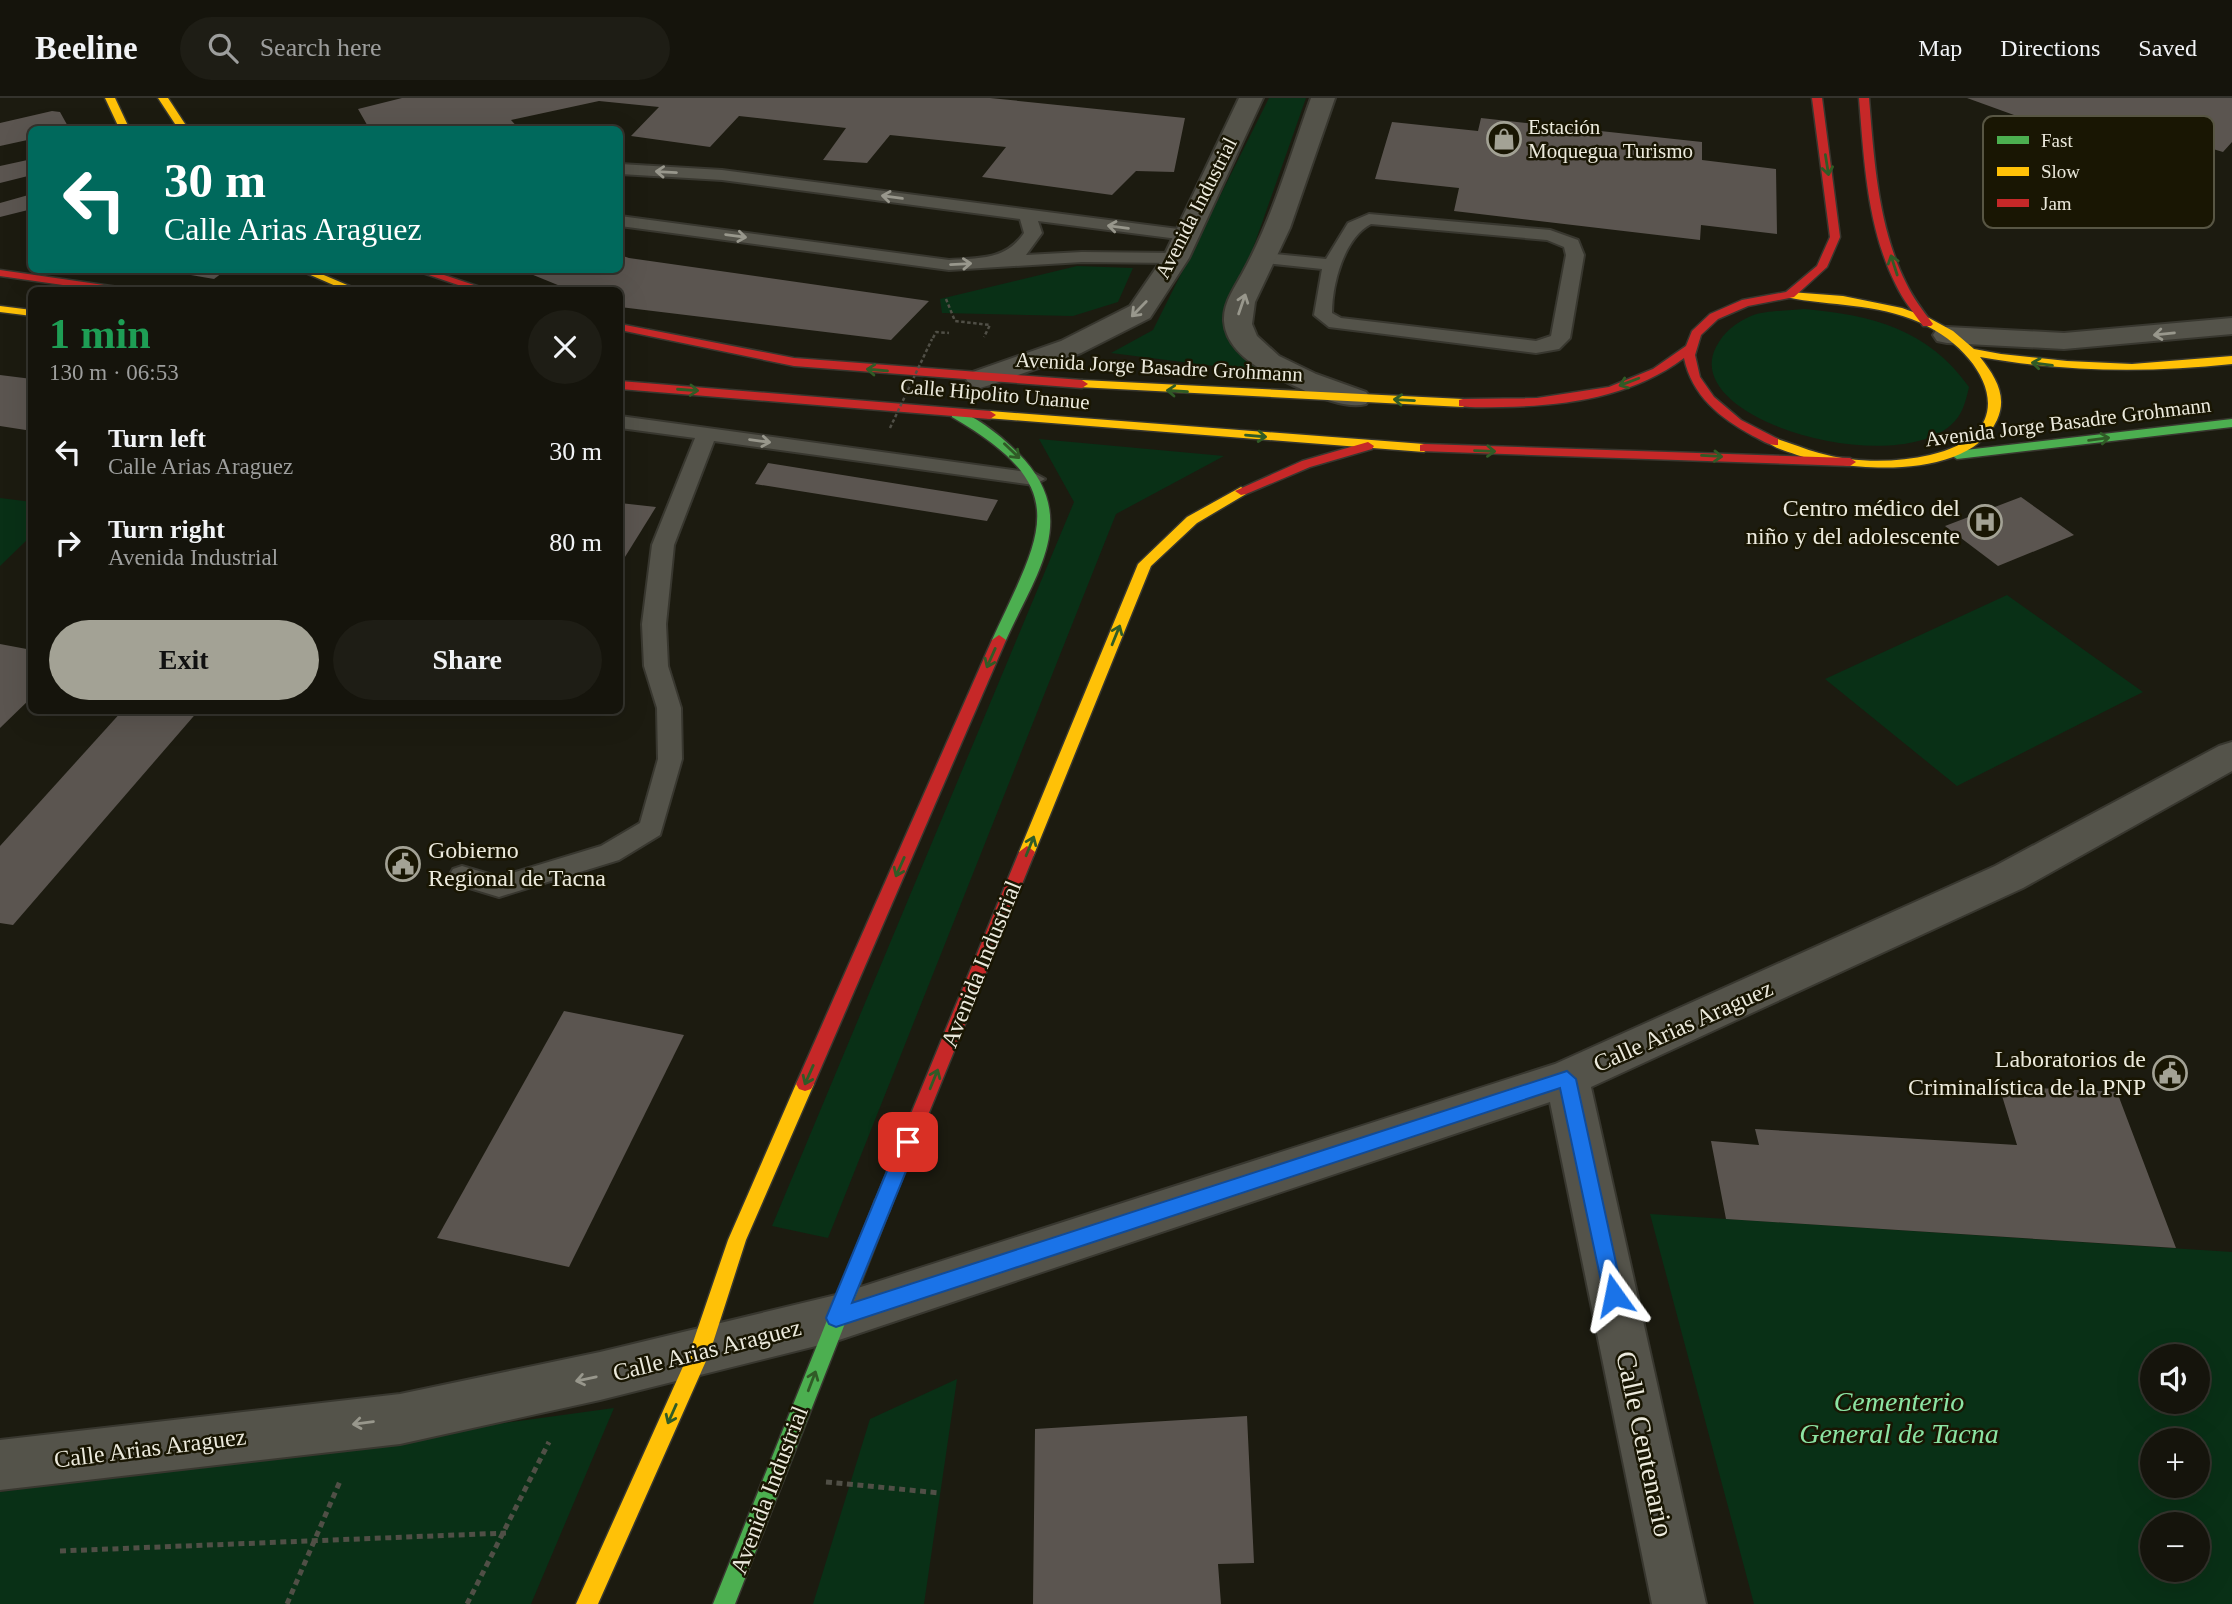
<!DOCTYPE html>
<html lang="en">
<head>
<meta charset="utf-8">
<style>
  body { margin:0; font-family:"Times New Roman",serif; background:#1e1d15; color:#f1f3f6; height:100vh; display:flex; flex-direction:column; font-size:26px; white-space:nowrap }
  * { box-sizing:border-box; margin:0 }
  p { font-size:23px; color:#9d9e9d }
  .icon { flex:none; width:38px; height:38px; fill:none; stroke:currentColor; stroke-width:2; stroke-linecap:round; stroke-linejoin:round }
  .map { position:relative; flex:1; overflow:hidden }
  .sheet { position:absolute; left:28px; top:189px; width:595px; height:427px; display:flex; flex-direction:column; background:#15140c; border-radius:10px; box-shadow:0 7px 28px #0002,0 0 0 2px #34332d }
  .sheet>* { flex:none }
  .guide { position:absolute; left:28px; top:28px; width:595px; height:147px; border-radius:10px; box-shadow:0 7px 28px #0002,0 0 0 2px #34332d; background:#00695c; color:#fff; overflow:hidden }
  .controls { position:absolute; left:2140px; top:1246px; display:grid; gap:14px }
  .controls a { display:grid; place-items:center; width:70px; height:70px; border-radius:50%; background:#15140c; box-shadow:0 7px 28px #0002,0 0 0 2px #34332d; font-size:35px }
  .pin { position:absolute; display:grid; place-items:center; width:60px; height:60px; color:#fff; margin:-30px; border-radius:14px; box-shadow:0 4px 10px #0006 }
  .me { position:absolute; width:77px; margin:-38px; rotate:348deg; stroke-linejoin:round; filter:drop-shadow(0 0 5px #0008) }
  .turn { display:flex; align-items:center; gap:24px; height:147px; padding:0 21px; font-size:32px }
  .turn .icon { width:91px; height:91px; stroke-width:2.5 }
  .turn b { display:block; font-size:49px; line-height:60px }
  .round { display:grid; place-items:center; flex:none; width:74px; height:74px; border-radius:37px; background:#1e1d15 }
  .summary { display:flex; align-items:center; justify-content:space-between; height:119px; padding:0 21px }
  h1 { font-size:42px; font-weight:700; line-height:52px; color:#1e9e55 }
  .primary-button { display:flex; gap:14px; margin-top:auto; padding:14px 21px }
  .primary-button a { flex:1; height:80px; border-radius:42px; background:#a3a295; color:#111; font-size:28px; font-weight:700; line-height:80px; text-align:center }
  .primary-button a+a { background:#1e1d15; color:#f1f3f6 }
  ul { padding:0; list-style:none }
  li { display:flex; align-items:center; gap:21px; height:91px; padding:0 21px }
  li div { flex:1 }
  li b { display:block; font-size:26px }
  li em { font-style:normal }
  header { display:flex; align-items:center; gap:42px; box-sizing:border-box; height:98px; padding:0 35px; background:#15140c; border-bottom:2px solid #34332d }
  header strong { font-size:33px }
  nav { display:flex; gap:38px; margin-inline-start:auto; font-size:24px }
  .search { width:490px; height:63px; background:#1e1d15; display:flex; align-items:center; gap:18px; box-sizing:border-box; padding:0 24px; border-radius:38px; color:#9d9e9d; font-size:26px }
  .map>svg:first-child { display:block }
  .green { fill:#093016; fill-rule:evenodd }
  .building { fill:#5b5550 }
  .lines { fill:none; stroke-linecap:round; stroke-linejoin:round }
  .lane-casing { stroke:#38372f; stroke-width:4 }
  .street-casing { stroke:#38372f; stroke-width:4 }
  .fast-casing { stroke:#38372f; stroke-width:3 }
  .slow-casing { stroke:#38372f; stroke-width:3 }
  .jam-casing { stroke:#38372f; stroke-width:3 }
  .path-far1 { stroke:#504f46; stroke-width:2.5; stroke-dasharray:3.5 2.5; stroke-linecap:butt }
  .path { stroke:#504f46; stroke-width:5; stroke-dasharray:6 4.5; stroke-linecap:butt }
  .lane { fill:#54534a; fill-rule:evenodd }
  .street { fill:#54534a; fill-rule:evenodd }
  .fast { fill:#4caf50; fill-rule:evenodd }
  .slow { fill:#ffc107; fill-rule:evenodd }
  .jam { fill:#c62828; fill-rule:evenodd }
  .path-bridge { stroke:#504f46; stroke-width:2.5; stroke-dasharray:3.5 2.5; stroke-linecap:butt }
  .oneway { stroke:#305b26 }
  .oneway2 { stroke:#98978c }
  .route { fill:#1a73e8; stroke:#114b97; stroke-width:2 }
  .labels { text-anchor:middle; dominant-baseline:central; stroke-width:5; stroke-linejoin:round; paint-order:stroke }
  .far-poi-label { font-size:21px; fill:#eceadd; stroke:#191603; text-anchor:start }
  .far-street-label { font-size:21px; fill:#eceadd; stroke:#191603 }
  .poi-label { font-size:24px; fill:#eceadd; stroke:#191603; text-anchor:end }
  .street-label { font-size:24px; fill:#eceadd; stroke:#191603 }
  .near-park-label { font-size:28px; font-style:italic; fill:#8be4a3; stroke:#191603 }
  .near-street-label { font-size:28px; fill:#eceadd; stroke:#191603 }
  .key { fill:#191603; stroke:#585644; stroke-width:2 }
  .key-label { font-size:19px; fill:#eceadd }
</style>
</head>
<body>
<header>
<strong>Beeline</strong>
<div class="search"><svg class="icon" aria-label="search" viewBox="0 0 24 24"><circle cx="10" cy="10" r="6"/><path d="M15 15l6 6"/></svg>Search here</div>
<nav><a>Map</a><a>Directions</a><a>Saved</a></nav>
</header>
<div class="map">
<svg width="2232" height="1506" viewBox="0 0 2232 1506">
  <rect width="100%" height="100%" fill="#1c1b10"/>
  <g class="green">
    <polygon points="1269,0 1306,0 1226,227 1262,274 1111,255 1153,232"/>
    <polygon points="1077,168 1133,170 1118,204 1073,218 942,215 940,201"/>
    <path d="M1804 211C1872 217 1928 231 1969 289 1966 303 1962 318 1951 327 1890 381 1679 321 1716 249 1724 234 1735 225 1751 218 1766 212 1788 213 1804 211Z"/>
    <polygon points="1039,341 1224,358 1116,416 828,1140 772,1128 1074,404"/>
    <polygon points="0,400 32,404 31,438 0,468"/>
    <polygon points="2007,497 2143,594 1957,688 1825,581"/>
    <path d="M1650 1116 2232 1154V1506H1754ZM2152 1258H2198V1304H2152ZM2152 1342H2198V1388H2152ZM2152 1426H2198V1472H2152Z"/>
    <polygon points="957,1281 924,1506 813,1506 870,1321"/>
    <polygon points="614,1310 531,1506 0,1506 0,1394"/>
  </g>
  <g class="building">
    <polygon points="402,0 990,0 1185,20 1174,74 1136,73 1112,97 982,79 1006,49 890,37 867,65 823,62 846,30 739,18 710,49 631,38 659,9 599,3 511,22 520,32 370,32 358,11"/>
    <polygon points="1967,0 2232,0 2232,44 2223,54 2176,40 2149,52 2118,46 2105,50"/>
    <polygon points="52,13 60,14 70,32 32,32 32,41 0,48 0,25"/>
    <polygon points="1481,20 1702,44 1702,62 1776,71 1777,136 1701,127 1700,142 1454,113 1459,90 1375,81 1392,24 1478,33"/>
    <polygon points="32,61 32,77 0,85 0,68"/>
    <polygon points="32,96 32,111 0,119 0,105"/>
    <polygon points="620,157 629,160 929,203 891,242 620,209 620,192 570,192 521,172 620,172"/>
    <polygon points="162,172 217,172 222,175 214,181"/>
    <polygon points="0,277 32,281 32,333 0,328"/>
    <polygon points="768,365 998,402 987,423 755,386"/>
    <polygon points="2021,399 2074,437 1998,468 1945,428"/>
    <polygon points="620,405 656,409 620,467"/>
    <polygon points="0,546 32,552 32,599 0,630"/>
    <polygon points="123,612 199,612 13,827 0,825 0,748"/>
    <polygon points="564,913 684,937 569,1169 437,1140"/>
    <polygon points="1999,988 2117,994 2176,1150 1726,1121 1711,1043 1759,1047 1755,1031 2017,1047"/>
    <polygon points="1247,1318 1254,1465 1218,1466 1221,1506 1033,1506 1035,1331"/>
  </g>
  <g class="lines">
    <g class="lane-casing">
      <g id="lane">
        <path d="M620 66 722 72 1186 132 1195 137 1186 142 1038 123 1042 135 1026 157 1082 154 1176 155 1185 160 1176 165 1082 164 949 172 620 128V118L949 162C979 160 1006 162 1024 135L1020 121 722 82 620 76Z"/>
        <path d="M1369 116 1550 132 1578 142 1584 157 1570 240 1559 251 1536 255 1329 229 1314 217 1322 171 1264 165 1255 160 1264 155 1326 161 1348 125ZM1371 126 1547 142 1564 149 1566 157 1551 238 1536 243 1341 220 1332 215C1332 186 1344 140 1371 126Z"/>
        <polygon points="620,318 1034,375 1045,381 1034,387 714,343 674,447 666,526 668,568 681,610 682,661 660,737 619,762 499,799 453,785 449,778 453,771 462,768 499,779 601,748 640,725 658,661 657,610 644,568 642,526 652,447 695,340 620,330"/>
      </g>
    </g>
    <g class="street-casing">
      <g id="street">
        <polygon points="1239,0 1263,0 1189,160 1150,220 1081,255 990,287 980,290 970,287 966,281 970,275 1061,243 1130,208 1163,160"/>
        <path d="M1311 0H1335L1290 130 1255 204 1252 226 1257 238 1279 258 1316 276 1366 294 1371 300 1366 306C1342 312 1308 294 1286 284 1261 273 1226 254 1224 223 1223 205 1235 189 1243 174 1273 119 1290 58 1311 0Z"/>
        <polygon points="2232,220 2232,236 2064,251 1947,245 1937,243 1933,237 1937,231 1947,229 2064,235"/>
        <polygon points="2232,644 2232,673 2023,790 1591,989 1706,1506 1652,1506 1550,1004 836,1243 600,1302 400,1346 0,1392 0,1342 400,1296 600,1254 836,1197 1555,966 1995,768 2219,648"/>
      </g>
    </g>
    <g class="fast-casing">
      <g id="fast">
        <path d="M956 312C978 319 1002 339 1018 355 1082 419 1036 475 1006 542L999 547 992 542C1042 433 1076 391 952 319V313Z"/>
        <polygon points="2232,321 2232,329 1957,361 1951,357 1957,353"/>
        <polygon points="882,1100 889,1102 891,1108 735,1506 713,1506 873,1108 875,1102"/>
      </g>
    </g>
    <g class="slow-casing">
      <g id="slow">
        <polygon points="105,0 115,0 130,32 120,32"/>
        <polygon points="158,0 168,0 189,32 179,32"/>
        <polygon points="299,172 312,172 359,192 345,192"/>
        <path d="M1790 194 1843 198 1902 210 1929 220 1953 233 1974 251 2001 256 2067 263 2132 266 2232 258V266C2147 275 2064 274 1980 259 1995 278 2008 298 1997 322 1969 383 1849 374 1797 357 1787 353 1775 351 1768 344L1774 340C1789 344 1804 351 1819 355 1854 365 1895 365 1930 357 2027 335 1987 255 1921 225 1874 204 1833 209 1786 199L1784 197Z"/>
        <polygon points="0,208 32,212 32,218 0,214"/>
        <polygon points="1082,282 1463,301 1469,305 1463,309 1078,289 1076,286"/>
        <polygon points="990,313 1424,346 1430,350 1424,354 986,320 984,317"/>
        <polygon points="1241,389 1247,393 1246,396 1197,425 1151,468 1035,754 1033,758 1021,758 1019,754 1138,466 1187,419"/>
        <polygon points="805,979 811,981 814,986 746,1142 710,1254 598,1506 576,1506 690,1253 728,1142 796,986 799,981"/>
      </g>
    </g>
    <g class="jam-casing">
      <g id="jam">
        <path d="M1812 0H1822L1840 139 1827 169 1794 199 1748 208 1718 221 1701 237 1695 257 1700 279 1714 299 1741 322 1778 341V347C1769 348 1762 342 1753 338 1720 320 1692 298 1684 260 1632 299 1566 308 1502 309 1488 309 1473 310 1459 308V302L1463 301 1537 300 1609 289 1653 271 1686 248 1692 233 1710 216 1742 202 1786 194 1817 168 1830 139Z"/>
        <path d="M1859 0H1869C1874 62 1878 129 1906 185 1913 200 1923 213 1933 226L1931 228H1923C1914 215 1903 202 1896 187 1867 130 1864 62 1859 0Z"/>
        <polygon points="0,172 118,189 124,192 98,192 0,178"/>
        <polygon points="414,172 429,172 489,192 473,192"/>
        <polygon points="620,226 794,260 1082,282 1088,286 1082,290 794,268 620,232"/>
        <polygon points="620,283 990,313 996,317 990,321 620,291"/>
        <polygon points="1368,344 1374,348 1372,351 1310,369 1246,396 1241,397 1235,393 1302,363"/>
        <polygon points="1424,346 1850,360 1856,364 1850,368 1420,353 1420,347"/>
        <polygon points="999,537 1006,542 814,986 811,991 805,993 799,991 796,986 992,542"/>
        <polygon points="1027,748 1035,754 891,1108 889,1114 882,1116 875,1114 873,1108 1019,754"/>
      </g>
    </g>
    <g class="path-far1">
      <polyline points="946,201 955,223 990,227 984,239"/>
      <polyline points="933,240 936,234 949,235"/>
    </g>
    <g class="path">
      <polyline points="826,1384 940,1395"/>
      <polyline points="60,1453 506,1435"/>
      <polyline points="287,1506 341,1381"/>
      <polyline points="467,1506 549,1344"/>
    </g>
    <use href="#lane" class="lane"/>
    <use href="#street" class="street"/>
    <use href="#fast" class="fast"/>
    <use href="#slow" class="slow"/>
    <use href="#jam" class="jam"/>
    <polyline class="path-bridge" points="890,330 932,241"/>
  </g>
  <defs><path id="oneway-shaft" d="M-6 0H5M1.5-3L5.5 0L1.5 3" fill="none" stroke-width="1.6" stroke-linecap="round" stroke-linejoin="round" transform="scale(1.75)"/></defs>
  <g class="oneway">
    <use href="#oneway-shaft" transform="translate(1827 67) rotate(81)"/>
    <use href="#oneway-shaft" transform="translate(1894 167) rotate(-108)"/>
    <use href="#oneway-shaft" transform="translate(2042 266) rotate(-172)"/>
    <use href="#oneway-shaft" transform="translate(877 272) rotate(-175)"/>
    <use href="#oneway-shaft" transform="translate(1629 284) rotate(159)"/>
    <use href="#oneway-shaft" transform="translate(688 292) rotate(4)"/>
    <use href="#oneway-shaft" transform="translate(1177 293) rotate(-176)"/>
    <use href="#oneway-shaft" transform="translate(1404 302) rotate(-177)"/>
    <use href="#oneway-shaft" transform="translate(1256 338) rotate(5)"/>
    <use href="#oneway-shaft" transform="translate(2099 341) rotate(-7)"/>
    <use href="#oneway-shaft" transform="translate(1012 353) rotate(44)"/>
    <use href="#oneway-shaft" transform="translate(1485 353) rotate(2)"/>
    <use href="#oneway-shaft" transform="translate(1712 358) rotate(3)"/>
    <use href="#oneway-shaft" transform="translate(1116 537) rotate(-68)"/>
    <use href="#oneway-shaft" transform="translate(991 560) rotate(114)"/>
    <use href="#oneway-shaft" transform="translate(1030 748) rotate(-68)"/>
    <use href="#oneway-shaft" transform="translate(900 769) rotate(114)"/>
    <use href="#oneway-shaft" transform="translate(809 977) rotate(114)"/>
    <use href="#oneway-shaft" transform="translate(934 981) rotate(-68)"/>
    <use href="#oneway-shaft" transform="translate(812 1283) rotate(-69)"/>
    <use href="#oneway-shaft" transform="translate(672 1316) rotate(114)"/>
  </g>
  <g class="oneway2">
    <use href="#oneway-shaft" transform="translate(666 74) rotate(-177)"/>
    <use href="#oneway-shaft" transform="translate(892 99) rotate(-172)"/>
    <use href="#oneway-shaft" transform="translate(1118 129) rotate(-173)"/>
    <use href="#oneway-shaft" transform="translate(736 138) rotate(8)"/>
    <use href="#oneway-shaft" transform="translate(961 166) rotate(-3)"/>
    <use href="#oneway-shaft" transform="translate(1242 206) rotate(-71)"/>
    <use href="#oneway-shaft" transform="translate(1139 211) rotate(134)"/>
    <use href="#oneway-shaft" transform="translate(2164 236) rotate(174)"/>
    <use href="#oneway-shaft" transform="translate(760 343) rotate(8)"/>
    <use href="#oneway-shaft" transform="translate(586 1281) rotate(168)"/>
    <use href="#oneway-shaft" transform="translate(363 1325) rotate(173)"/>
  </g>
  <polygon class="route" points="1567,973 1576,981 1623,1197 1620,1203 1614,1206 1607,1203 1604,1197 1560,990 836,1229 829,1226 826,1220 899,1044 902,1038 915,1038 918,1044 852,1205"/>
  <defs>
    <g id="shop-ring" transform="scale(1.75)"><circle r="9.5" fill="#191603" stroke="#a3a295" stroke-width="1.5"/><path d="M-5-2.5h2.3a2.7 3.5 0 0 1 5.4 0H5L5.5 6h-11ZM-1.5-2.5h3a1.5 2.3 0 0 0-3 0Z" fill="#a3a295"/></g>
    <g id="hospital-ring" transform="scale(1.75)"><circle r="9.5" fill="#191603" stroke="#a3a295" stroke-width="1.5"/><path d="M-5-5h3v3.5h4V-5h3V5h-3V1.5h-4V5h-3Z" fill="#a3a295"/></g>
    <g id="civic-ring" transform="scale(1.75)"><circle r="9.5" fill="#191603" stroke="#a3a295" stroke-width="1.5"/><path d="M-.6-6.5H3V-4.5H.6V-3L4-1V1h2V6H-6V1h2V-1L-.6-3ZM-1.2 2.5V6h2.4V2.5Z" fill="#a3a295"/></g>
  </defs>
  <g fill-rule="evenodd">
    <use href="#shop-ring" x="1504" y="41"/>
    <use href="#hospital-ring" x="1985" y="424"/>
    <use href="#civic-ring" x="403" y="766"/>
    <use href="#civic-ring" x="2170" y="975"/>
  </g>
  <g class="labels">
    <g class="far-poi-label">
      <text x="1528" y="29">Estación<tspan x="1528" dy="24">Moquegua Turismo</tspan></text>
    </g>
    <g class="far-street-label">
      <text transform="translate(1196 110) rotate(-63)">Avenida Industrial</text>
      <text transform="translate(1159 269) rotate(3)">Avenida Jorge Basadre Grohmann</text>
      <text transform="translate(995 296) rotate(5)">Calle Hipolito Unanue</text>
      <text transform="translate(2068 324) rotate(-7)">Avenida Jorge Basadre Grohmann</text>
    </g>
    <g class="poi-label">
      <text x="1960" y="410">Centro médico del<tspan x="1960" dy="28">niño y del adolescente</tspan></text>
      <text x="428" y="752" text-anchor="start">Gobierno<tspan x="428" dy="28">Regional de Tacna</tspan></text>
      <text x="2146" y="961">Laboratorios de<tspan x="2146" dy="28">Criminalística de la PNP</tspan></text>
    </g>
    <g class="street-label">
      <text transform="translate(981 866) rotate(-68)">Avenida Industrial</text>
      <text transform="translate(1683 928) rotate(-24)">Calle Arias Araguez</text>
      <text transform="translate(707 1252) rotate(-14)">Calle Arias Araguez</text>
      <text transform="translate(150 1350) rotate(-7)">Calle Arias Araguez</text>
      <text transform="translate(769 1392) rotate(-69)">Avenida Industrial</text>
    </g>
    <g class="near-park-label">
      <text x="1899" y="1303">Cementerio<tspan x="1899" dy="32">General de Tacna</tspan></text>
    </g>
    <g class="near-street-label">
      <text transform="translate(1645 1346) rotate(78)">Calle Centenario</text>
    </g>
  </g>
  <rect x="1983" y="18" width="231" height="112" rx="10" class="key"/>
  <rect x="1997" y="38" width="32" height="8" fill="#4caf50"/>
  <rect x="1997" y="69" width="32" height="9" fill="#ffc107"/>
  <rect x="1997" y="101" width="32" height="8" fill="#c62828"/>
  <g class="key-label">
    <text x="2041" y="49">Fast</text>
    <text x="2041" y="80">Slow</text>
    <text x="2041" y="112">Jam</text>
  </g>
</svg>
<div class="controls">
<a><svg class="icon" aria-label="sound" viewBox="0 0 24 24"><path d="M4 9h4l5-4v14l-5-4H4zM17 9q2 3 0 6"/></svg></a>
<a>+</a>
<a>−</a>
</div>
<div class="pin" style="left:908px;top:1044px;background:#d93025"><svg class="icon" aria-label="arrive" viewBox="0 0 24 24"><path d="M6 21V4h12l-3 4 3 4H6"/></svg></div>
<svg class="me" style="left:1614px;top:1197px" viewBox="-20 -20 40 40"><path d="M0-17L14 15 0 8-14 15z" fill="#1a73e8" stroke="#fff" stroke-width="4"/></svg>
<div class="guide">
<div class="turn"><svg class="icon" aria-label="left" viewBox="0 0 24 24"><path d="M17 20v-9H6M10 6l-5 5 5 5"/></svg><div><b>30 m</b>Calle Arias Araguez</div></div>
</div>
<section class="sheet">
<div class="summary"><div><h1>1 min</h1><p>130 m · 06:53</p></div><a class="round"><svg class="icon" aria-label="close" viewBox="0 0 24 24"><path d="M6 6l12 12M18 6L6 18"/></svg></a></div>
<ul>
<li><svg class="icon" aria-label="left" viewBox="0 0 24 24"><path d="M17 20v-9H6M10 6l-5 5 5 5"/></svg><div><b>Turn left</b><p>Calle Arias Araguez</p></div><em>30 m</em></li>
<li><svg class="icon" aria-label="right" viewBox="0 0 24 24"><path d="M7 20v-9h11M14 6l5 5-5 5"/></svg><div><b>Turn right</b><p>Avenida Industrial</p></div><em>80 m</em></li>
</ul>
<div class="primary-button"><a>Exit</a><a>Share</a></div>
</section>
</div>
</body>
</html>
